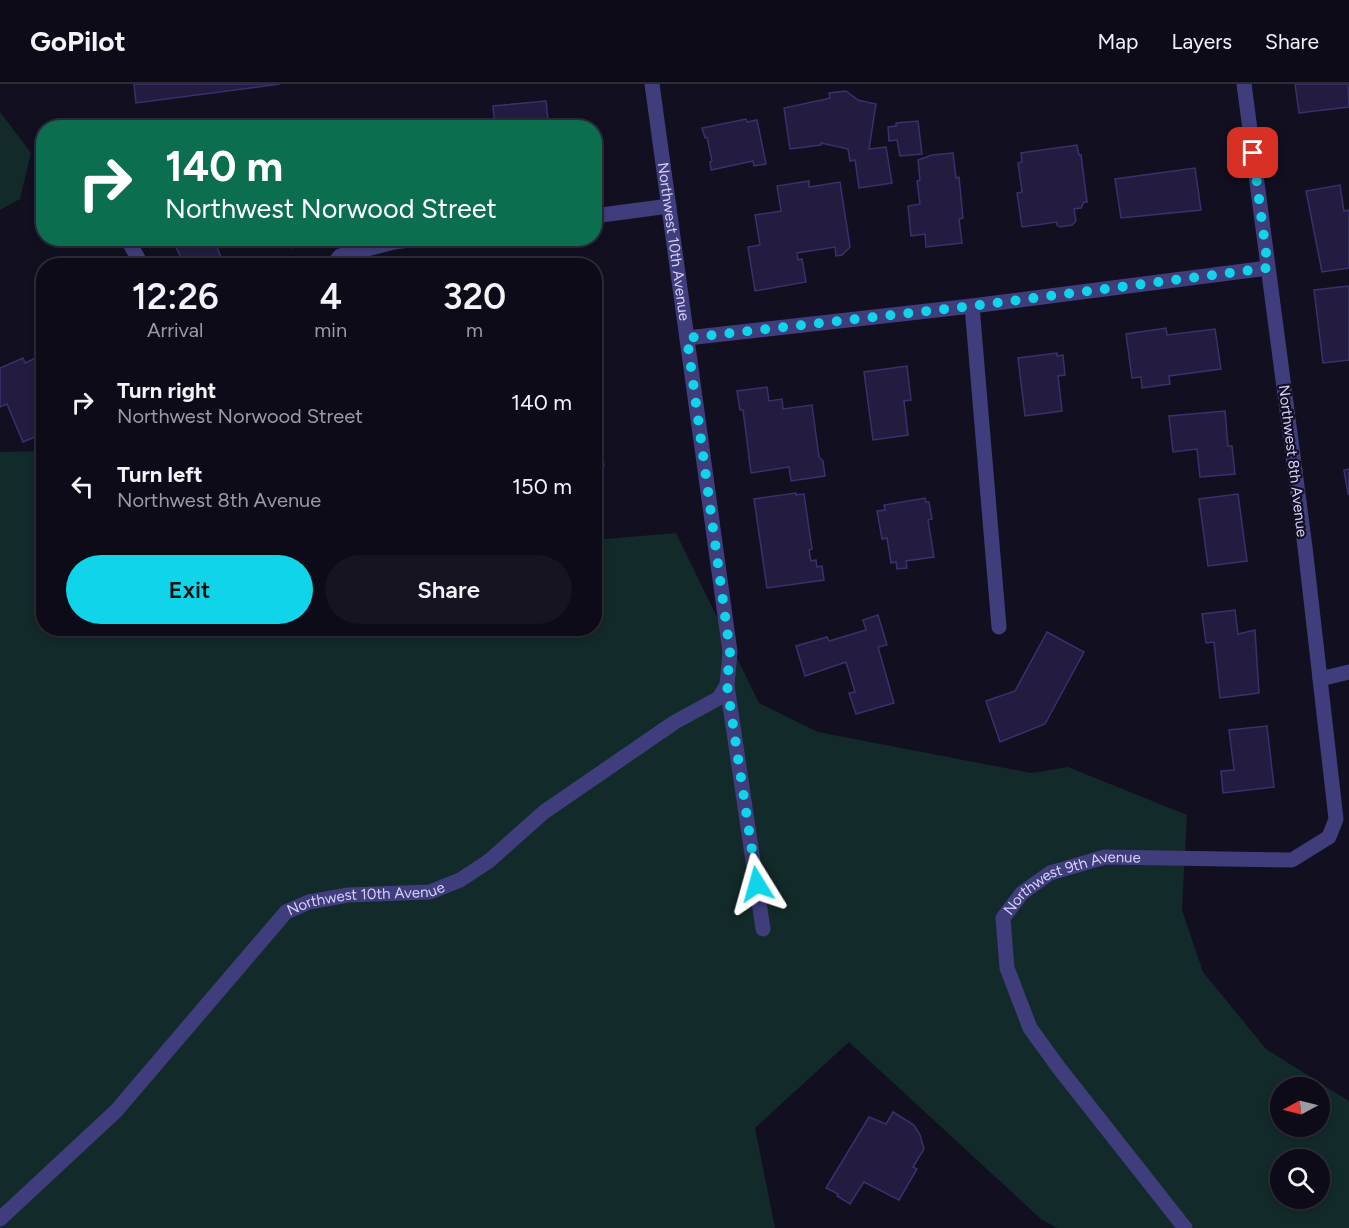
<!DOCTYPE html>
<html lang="en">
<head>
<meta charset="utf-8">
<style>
  body { margin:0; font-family:Figtree,sans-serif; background:#171421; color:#f1f3f6; height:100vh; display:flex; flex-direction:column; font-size:22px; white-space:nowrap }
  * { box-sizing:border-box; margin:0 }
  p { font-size:20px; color:#9b9ba2 }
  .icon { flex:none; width:33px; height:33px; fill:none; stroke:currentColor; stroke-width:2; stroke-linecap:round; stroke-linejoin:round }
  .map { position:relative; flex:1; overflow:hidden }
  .side { position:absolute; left:36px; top:174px; width:566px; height:378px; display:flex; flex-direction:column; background:#0e0b18; border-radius:24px; box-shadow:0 3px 9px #0003,0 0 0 2px #2e2b37 }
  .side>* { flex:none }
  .hud { position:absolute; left:36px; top:36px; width:566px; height:126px; border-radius:24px; box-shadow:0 3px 9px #0003,0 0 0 2px #2e2b37; background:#0b6e4f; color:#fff; overflow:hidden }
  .needle { width:39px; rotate:263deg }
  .controls { position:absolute; left:1270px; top:993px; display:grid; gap:12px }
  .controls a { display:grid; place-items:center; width:60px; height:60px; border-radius:50%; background:#0e0b18; box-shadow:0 3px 9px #0003,0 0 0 2px #2e2b37; font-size:30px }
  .pin { position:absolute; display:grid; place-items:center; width:51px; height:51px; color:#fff; margin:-26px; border-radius:12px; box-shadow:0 3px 9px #0006 }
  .me { position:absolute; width:66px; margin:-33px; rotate:352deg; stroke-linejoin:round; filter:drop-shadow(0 0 4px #0008) }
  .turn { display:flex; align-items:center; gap:21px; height:126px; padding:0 30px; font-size:27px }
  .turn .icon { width:78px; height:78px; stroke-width:2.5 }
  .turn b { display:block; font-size:42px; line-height:51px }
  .eta { display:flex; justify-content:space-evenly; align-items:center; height:102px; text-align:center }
  .eta b { font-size:36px; font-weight:600; line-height:42px }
  .primary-button { display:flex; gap:12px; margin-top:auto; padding:12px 30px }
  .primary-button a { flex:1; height:69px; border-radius:36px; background:#10d4e9; color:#111; font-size:24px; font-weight:600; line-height:69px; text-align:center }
  .primary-button a+a { background:#171421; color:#f1f3f6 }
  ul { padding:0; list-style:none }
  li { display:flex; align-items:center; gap:18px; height:84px; padding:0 30px }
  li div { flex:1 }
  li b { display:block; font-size:22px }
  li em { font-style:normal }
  header { display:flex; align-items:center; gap:36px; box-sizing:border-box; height:84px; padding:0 30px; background:#0e0b18; border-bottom:2px solid #2e2b37 }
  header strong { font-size:28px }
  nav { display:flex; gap:33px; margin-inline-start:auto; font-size:21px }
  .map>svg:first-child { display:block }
  .green { fill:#122a29; fill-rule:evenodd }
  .building { fill:#231c40; stroke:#3b306a; stroke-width:1.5 }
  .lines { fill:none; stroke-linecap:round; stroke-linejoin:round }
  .lane { stroke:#3f3d7c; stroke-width:15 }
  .street { stroke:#3f3d7c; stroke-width:15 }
  .route { stroke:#10d4e9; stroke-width:10; stroke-dasharray:0 18 }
  .labels { text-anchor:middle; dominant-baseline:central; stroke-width:4.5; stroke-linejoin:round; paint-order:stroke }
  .street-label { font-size:15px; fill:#d6d1fc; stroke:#120f20 }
</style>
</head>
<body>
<header>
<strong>GoPilot</strong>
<nav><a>Map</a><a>Layers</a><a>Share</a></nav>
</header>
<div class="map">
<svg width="1349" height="1144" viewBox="0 0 1349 1144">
  <rect width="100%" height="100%" fill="#120f20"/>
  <g class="green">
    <polygon points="0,28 31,69 20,115 0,126"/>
    <path d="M43 367 44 544H594V456L676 449 759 619 818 648 1031 689 1068 683 1187 731 1182 826 1203 888 1266 965 1349 1017V1144H1057L1041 1135 849 958 755 1044 775 1144H0V368ZM1281 1004H1320V1042H1281ZM1281 1076H1320V1114H1281Z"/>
  </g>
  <g class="building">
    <polygon points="134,0 280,0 136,19"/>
    <polygon points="1295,0 1348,0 1349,23 1299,29"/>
    <polygon points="846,7 858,16 876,20 869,65 886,63 892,99 859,104 855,76 850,77 848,65 821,59 821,61 790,65 784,24 826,15 830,14 829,9"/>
    <polygon points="546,17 549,44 495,44 493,22"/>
    <polygon points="746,35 747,38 757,36 766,80 754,82 753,77 711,86 710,78 712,77 707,53 705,54 702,44"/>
    <polygon points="918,37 922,70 900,72 897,56 889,57 888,43 896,42 896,39"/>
    <polygon points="1077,61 1079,71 1081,71 1087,118 1084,118 1081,124 1074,125 1076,137 1072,141 1060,143 1057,141 1057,138 1022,143 1017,109 1022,108 1018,79 1022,78 1021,69"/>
    <polygon points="953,69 956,94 959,93 963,134 959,135 962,159 926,163 925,150 911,152 908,122 920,120 917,97 920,96 918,76 932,71"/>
    <polygon points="1195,84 1201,126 1121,134 1115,95"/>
    <polygon points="809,97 809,103 840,98 850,163 842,171 836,172 835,163 797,169 798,176 802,175 806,198 755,207 748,163 760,161 755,131 781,127 777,102"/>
    <polygon points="1340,101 1344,127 1349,126 1349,184 1322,188 1306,107"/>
    <polygon points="172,154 213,154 221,173 214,177 216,182 173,182 171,176 180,172"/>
    <polygon points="282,154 301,154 291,164"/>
    <polygon points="1349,202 1349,276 1323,279 1314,206"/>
    <polygon points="1166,244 1167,251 1215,245 1221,285 1169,292 1170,300 1142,304 1141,293 1132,294 1126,250"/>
    <polygon points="1057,269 1057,272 1063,271 1065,291 1058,292 1062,327 1025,332 1018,274"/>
    <polygon points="23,274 25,279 36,274 44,289 44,349 23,358 7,320 0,323 0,284"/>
    <polygon points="907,282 911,316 904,317 908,351 873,356 864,288"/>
    <polygon points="767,303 769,317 782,315 783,325 812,321 819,373 823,377 825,392 791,397 789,383 751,389 743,326 740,326 737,307"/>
    <polygon points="1225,327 1228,362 1232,362 1235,390 1200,393 1197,365 1173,368 1169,332"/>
    <polygon points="596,337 598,357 594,358 594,338"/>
    <polygon points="601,359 604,382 594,384 594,360"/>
    <polygon points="1349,385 1349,410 1348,410 1344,386"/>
    <polygon points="796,409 796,411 804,410 812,465 809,466 811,477 816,476 817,483 822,482 824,496 767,504 754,415"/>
    <polygon points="1238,410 1247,477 1208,482 1199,415"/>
    <polygon points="925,414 926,418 929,418 932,435 928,436 934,473 906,477 907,484 897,485 896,478 891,479 887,454 882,455 877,427 885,426 884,421"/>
    <polygon points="1235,526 1238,550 1255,546 1259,609 1220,614 1214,558 1206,559 1202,530"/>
    <polygon points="878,531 887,561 878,563 894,619 856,630 849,609 855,608 846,578 805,592 796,562 827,553 829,557 866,546 863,536"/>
    <polygon points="1047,548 1084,568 1045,640 1000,658 986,617 1015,607"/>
    <polygon points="1267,642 1274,703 1223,709 1221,687 1234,686 1229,646"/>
    <polygon points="893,1028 914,1041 920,1051 924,1065 913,1083 917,1085 899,1116 864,1098 850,1120 837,1112 838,1110 826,1104 869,1033 886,1040"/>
  </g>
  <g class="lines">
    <g class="lane">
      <polyline points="594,132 669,122"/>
      <polyline points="127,154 142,182"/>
      <polyline points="332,182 340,172 394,158 423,154"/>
    </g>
    <g class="street">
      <path id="s1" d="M652 0 730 568 727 601 763 845"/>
      <polyline points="972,222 999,543"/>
      <polyline points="687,254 972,222 1268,184"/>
      <polyline points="1320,595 1349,588"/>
      <path id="s2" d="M0 1135 116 1027 286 828 309 818 348 811 430 808 460 796 489 777 544 728 675 638 719 614 727 601"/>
      <path id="s3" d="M1185 1144 1059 984 1030 944 1007 884 1003 834 1022 809 1050 789 1105 773 1292 776 1329 753 1336 735 1305 463 1244 0"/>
    </g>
  </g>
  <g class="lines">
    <polyline class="route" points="757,800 727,601 730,568 687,254 972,222 1268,184 1253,69"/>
  </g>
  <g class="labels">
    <g class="street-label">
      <text stroke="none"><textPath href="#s1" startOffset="159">Northwest 10th Avenue</textPath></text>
      <text transform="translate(1293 377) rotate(83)">Northwest 8th Avenue</text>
      <text stroke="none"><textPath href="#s3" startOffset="450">Northwest 9th Avenue</textPath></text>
      <text stroke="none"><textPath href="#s2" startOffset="502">Northwest 10th Avenue</textPath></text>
    </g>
  </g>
</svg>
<div class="controls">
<a><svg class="needle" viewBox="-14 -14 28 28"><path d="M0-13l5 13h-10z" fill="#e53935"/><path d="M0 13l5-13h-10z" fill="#9b9ba2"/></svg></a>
<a><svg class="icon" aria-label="search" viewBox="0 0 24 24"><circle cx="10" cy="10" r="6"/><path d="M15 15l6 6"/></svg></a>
</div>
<div class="pin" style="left:1253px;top:69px;background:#d93025"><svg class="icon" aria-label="arrive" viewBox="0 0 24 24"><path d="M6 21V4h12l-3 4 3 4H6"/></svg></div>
<svg class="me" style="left:757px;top:800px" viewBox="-20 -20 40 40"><path d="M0-17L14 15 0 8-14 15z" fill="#10d4e9" stroke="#fff" stroke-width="4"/></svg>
<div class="hud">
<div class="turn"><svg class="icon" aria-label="right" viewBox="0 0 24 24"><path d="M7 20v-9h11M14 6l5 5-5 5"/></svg><div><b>140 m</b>Northwest Norwood Street</div></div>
</div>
<section class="side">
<div class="eta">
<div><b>12:26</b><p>Arrival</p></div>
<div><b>4</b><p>min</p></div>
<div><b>320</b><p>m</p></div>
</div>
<ul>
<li><svg class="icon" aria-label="right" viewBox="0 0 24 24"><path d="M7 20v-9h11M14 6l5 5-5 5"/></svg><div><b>Turn right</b><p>Northwest Norwood Street</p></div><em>140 m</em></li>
<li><svg class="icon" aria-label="left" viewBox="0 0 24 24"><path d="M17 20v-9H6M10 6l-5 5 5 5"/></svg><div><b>Turn left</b><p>Northwest 8th Avenue</p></div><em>150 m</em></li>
</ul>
<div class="primary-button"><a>Exit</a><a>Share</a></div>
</section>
</div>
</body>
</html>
